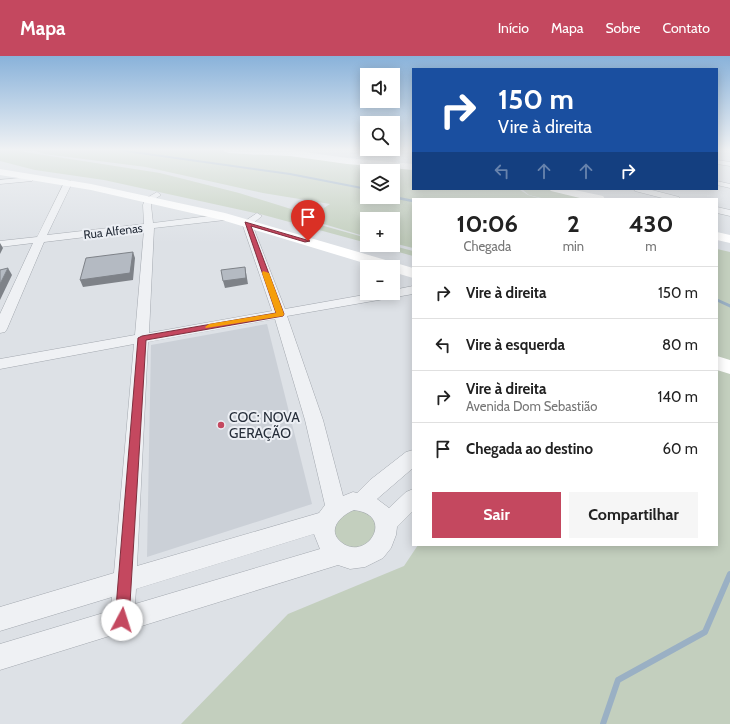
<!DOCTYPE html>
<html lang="pt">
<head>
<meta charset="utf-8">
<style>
  body { margin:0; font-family:Cabin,sans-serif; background:#f6f6f6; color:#222; height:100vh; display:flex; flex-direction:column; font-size:15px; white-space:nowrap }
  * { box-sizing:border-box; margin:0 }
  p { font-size:13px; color:#767676 }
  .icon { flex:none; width:22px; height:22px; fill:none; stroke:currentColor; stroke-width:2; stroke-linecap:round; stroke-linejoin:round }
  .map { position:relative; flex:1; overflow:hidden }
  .details { position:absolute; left:412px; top:142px; width:306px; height:348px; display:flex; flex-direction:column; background:#fff; border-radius:0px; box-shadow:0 2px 10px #0003 }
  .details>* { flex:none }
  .banner { position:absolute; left:412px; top:12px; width:306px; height:122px; border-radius:0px; box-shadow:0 2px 10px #0003; background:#1a4fa0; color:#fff; overflow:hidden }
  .controls { position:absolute; left:360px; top:12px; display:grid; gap:8px }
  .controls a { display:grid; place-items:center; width:40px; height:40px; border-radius:0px; background:#fff; box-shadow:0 2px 10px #0003; font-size:20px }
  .pin { position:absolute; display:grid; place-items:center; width:34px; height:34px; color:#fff; margin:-41px -17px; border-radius:50% 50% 50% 0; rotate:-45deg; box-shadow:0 0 4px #0007 }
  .pin .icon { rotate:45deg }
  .me { position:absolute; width:44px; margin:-22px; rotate:5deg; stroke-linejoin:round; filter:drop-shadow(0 0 3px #0008) }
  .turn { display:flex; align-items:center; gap:14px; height:84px; padding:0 20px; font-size:18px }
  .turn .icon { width:52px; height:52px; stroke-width:2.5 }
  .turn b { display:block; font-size:28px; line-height:34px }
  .lanes { display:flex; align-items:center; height:38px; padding:0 20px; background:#0003; justify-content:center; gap:20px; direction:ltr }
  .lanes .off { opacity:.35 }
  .eta { display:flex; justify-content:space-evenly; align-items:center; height:68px; text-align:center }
  .eta b { font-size:24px; font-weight:700; line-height:28px }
  .primary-button { display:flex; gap:8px; margin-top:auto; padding:8px 20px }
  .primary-button a { flex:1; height:46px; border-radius:0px; background:#c4485f; color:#fff; font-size:16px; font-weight:700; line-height:46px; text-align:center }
  .primary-button a+a { background:#f6f6f6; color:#222 }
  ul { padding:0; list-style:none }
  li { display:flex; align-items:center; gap:12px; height:52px; padding:0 20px; border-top:1px solid #e0e0e0 }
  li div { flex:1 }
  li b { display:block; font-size:15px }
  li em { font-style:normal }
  header { display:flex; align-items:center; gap:24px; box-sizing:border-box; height:56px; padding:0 20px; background:#c4485f; color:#fff }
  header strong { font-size:19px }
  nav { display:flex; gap:22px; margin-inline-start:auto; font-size:14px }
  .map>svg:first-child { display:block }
  .built { fill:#cbd0d7 }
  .green { fill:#c3cfbe; fill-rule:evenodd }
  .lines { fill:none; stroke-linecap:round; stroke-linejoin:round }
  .stream-far3 { stroke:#9ab0c4; stroke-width:2 }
  .stream-far2 { stroke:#9ab0c4; stroke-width:2.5 }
  .stream-far1 { stroke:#9ab0c4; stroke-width:3 }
  .stream { stroke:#9ab0c4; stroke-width:6 }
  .street-casing { stroke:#a3a8af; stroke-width:1 }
  .street { fill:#eff1f4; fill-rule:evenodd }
  .secondary { fill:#fff; fill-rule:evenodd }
  .shaded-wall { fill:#7e8288 }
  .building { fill:#b4bac2; stroke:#7e8288 }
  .route { fill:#c4485f; stroke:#7f2f3e }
  .slow { fill:#f59e0b }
  .poi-dot { fill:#c4485f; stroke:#eceff4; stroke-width:1.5 }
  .labels { text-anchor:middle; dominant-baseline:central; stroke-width:4; stroke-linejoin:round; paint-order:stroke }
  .far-street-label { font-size:12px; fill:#272f3b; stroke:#eceff4 }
  .poi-label { font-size:14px; fill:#272f3b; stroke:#eceff4; text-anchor:start }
</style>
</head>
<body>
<header>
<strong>Mapa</strong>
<nav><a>Início</a><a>Mapa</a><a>Sobre</a><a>Contato</a></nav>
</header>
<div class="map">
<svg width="730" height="668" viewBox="0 0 730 668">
  <rect width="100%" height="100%" fill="#dde1e6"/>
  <polygon class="built" points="267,268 312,448 147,501 151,289"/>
  <g class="green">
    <polygon points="0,94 12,94 160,117 239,137 304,157 307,160 305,163 306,165 367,182 367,187 260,158 104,124 35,114 0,105"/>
    <path d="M34 94H210L254 99 265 97 413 113V133H513L520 134 528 139 542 143H413V192L393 187V163H367V181L307 163 330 148 263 137 146 111 44 98ZM367 115H393V141H367Z"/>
    <polygon points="519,133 550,133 593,143 545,143 529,139 523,134"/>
    <polygon points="373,189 390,189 413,195 413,200"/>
    <polygon points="717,193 730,196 730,668 181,668 288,558 404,510 418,489 717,489"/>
    <polygon points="359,451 377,462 377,482 358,494 337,488 331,468 334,462"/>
  </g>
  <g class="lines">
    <g class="stream-far3">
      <polyline points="119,94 290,118 367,133"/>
      <polyline points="393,141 396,142"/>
    </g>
    <polyline class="stream-far2" points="393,141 413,145"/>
    <polyline class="stream-far1" points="717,244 730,250"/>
    <polyline class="stream" points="603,668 618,624 705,576 730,518"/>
    <g class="street-casing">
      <g id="street">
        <polygon points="717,104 730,106 730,110 717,108"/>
        <polygon points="29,121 32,121 32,125 0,128 0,124"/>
        <path d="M65 125H71L72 127 47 179 144 168 143 149 145 143 157 136 161 139 153 144 151 149 153 167 225 158 230 161 225 164 154 172 149 277 272 255 242 167 257 157 262 160 252 168 285 253 375 237H393V234L413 230V238L287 260 323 364 343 440 353 436 357 437 370 424 406 396 413 394V412L377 443 389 452 406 436 413 433V455L397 471 396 479 391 492 383 502 365 511 350 513 338 509 0 614V588L110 555 112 541 0 575V551L114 517 134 288 0 313V303L135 279 144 174 44 186 7 273 5 276 0 277V258L33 187 0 191V185L37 181ZM275 263 305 364 325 449 319 457 137 510 148 286ZM354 454C397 459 366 507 341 486 326 474 341 459 354 454ZM314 478 320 493 135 548 136 533Z"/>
        <polygon points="717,125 730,128 730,132 717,129"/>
        <polygon points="634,133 648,133 679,141 680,143 666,143 635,135"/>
        <polygon points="717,151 730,154 730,160 717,157"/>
      </g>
    </g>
    <use href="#street" class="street"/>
    <g class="secondary">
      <polygon points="223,94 290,94 347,102 413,108 413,114 347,108 290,100 228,97"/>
      <polygon points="0,113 91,128 225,157 413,212 413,222 393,216 393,211 377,211 222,164 91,134 0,119"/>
      <polygon points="549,133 570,133 603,140 605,143 584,143 551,135"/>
      <polygon points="717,176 730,179 730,187 717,184"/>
      <polygon points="717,300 730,304 730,318 717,314"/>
    </g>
  </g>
  <g class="shaded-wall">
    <polygon points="0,187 3,192 0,198"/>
    <polygon points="133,196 135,202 133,224 83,231 80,224"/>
    <polygon points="245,211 248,228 225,232 223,225"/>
    <polygon points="8,212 12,219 0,244 0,228"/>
  </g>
  <g class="building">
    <polygon points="133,196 130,217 80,224 86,202"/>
    <polygon points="245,211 246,222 223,225 221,214"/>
    <polygon points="8,212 0,228 0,214"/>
  </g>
  <linearGradient id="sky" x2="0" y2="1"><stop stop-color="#89b2da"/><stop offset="0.5" stop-color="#f0f2f4"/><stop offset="1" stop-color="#f0f2f4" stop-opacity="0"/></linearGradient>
  <rect width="730" height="187" fill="url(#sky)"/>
  <polygon class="route" points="245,166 310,185 305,186 251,170 284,258 283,260 146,284 129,564 127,569 122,571 117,569 115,564 138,282 142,280 276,257"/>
  <polygon class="slow" points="263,215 269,217 284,258 283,260 206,272 205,271 209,268 276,257 262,217"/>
  <circle class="poi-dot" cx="221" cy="369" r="4"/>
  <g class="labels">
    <g class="far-street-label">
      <text transform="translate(113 175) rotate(-7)">Rua Alfenas</text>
    </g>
    <g class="poi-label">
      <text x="229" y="361">COC: NOVA<tspan x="229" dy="16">GERAÇÃO</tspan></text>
    </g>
  </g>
</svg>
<div class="controls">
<a><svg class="icon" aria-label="sound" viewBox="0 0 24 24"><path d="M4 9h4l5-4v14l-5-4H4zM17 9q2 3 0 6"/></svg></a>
<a><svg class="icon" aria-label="search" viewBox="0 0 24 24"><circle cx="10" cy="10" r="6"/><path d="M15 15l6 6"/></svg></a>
<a><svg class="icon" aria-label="layers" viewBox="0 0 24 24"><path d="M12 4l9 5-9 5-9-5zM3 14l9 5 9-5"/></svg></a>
<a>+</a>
<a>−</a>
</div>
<div class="pin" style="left:308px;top:185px;background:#d93025"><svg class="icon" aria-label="arrive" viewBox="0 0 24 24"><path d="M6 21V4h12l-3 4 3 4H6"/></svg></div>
<svg class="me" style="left:122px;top:564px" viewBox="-20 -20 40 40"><circle r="19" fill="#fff"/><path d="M0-13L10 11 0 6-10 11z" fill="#c4485f"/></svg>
<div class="banner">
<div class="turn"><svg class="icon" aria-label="right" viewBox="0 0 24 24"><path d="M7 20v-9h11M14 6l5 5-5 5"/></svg><div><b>150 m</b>Vire à direita</div></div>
<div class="lanes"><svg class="icon off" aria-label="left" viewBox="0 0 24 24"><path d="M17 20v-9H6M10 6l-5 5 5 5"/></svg><svg class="icon off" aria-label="ahead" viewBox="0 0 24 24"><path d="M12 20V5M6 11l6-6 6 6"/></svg><svg class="icon off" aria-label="ahead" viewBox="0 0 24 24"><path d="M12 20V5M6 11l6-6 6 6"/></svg><svg class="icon" aria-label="right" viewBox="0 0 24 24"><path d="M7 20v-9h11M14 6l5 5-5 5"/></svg></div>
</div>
<section class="details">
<div class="eta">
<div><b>10:06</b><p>Chegada</p></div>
<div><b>2</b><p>min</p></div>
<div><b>430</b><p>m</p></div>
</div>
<ul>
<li><svg class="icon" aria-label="right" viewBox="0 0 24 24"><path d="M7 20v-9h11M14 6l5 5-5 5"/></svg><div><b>Vire à direita</b></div><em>150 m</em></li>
<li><svg class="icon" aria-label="left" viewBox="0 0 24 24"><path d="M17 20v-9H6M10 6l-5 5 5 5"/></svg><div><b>Vire à esquerda</b></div><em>80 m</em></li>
<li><svg class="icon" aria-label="right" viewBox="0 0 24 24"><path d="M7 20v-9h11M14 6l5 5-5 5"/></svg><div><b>Vire à direita</b><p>Avenida Dom Sebastião</p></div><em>140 m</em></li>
<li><svg class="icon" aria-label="arrive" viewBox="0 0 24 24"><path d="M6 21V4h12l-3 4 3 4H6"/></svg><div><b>Chegada ao destino</b></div><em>60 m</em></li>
</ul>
<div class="primary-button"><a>Sair</a><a>Compartilhar</a></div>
</section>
</div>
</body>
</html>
